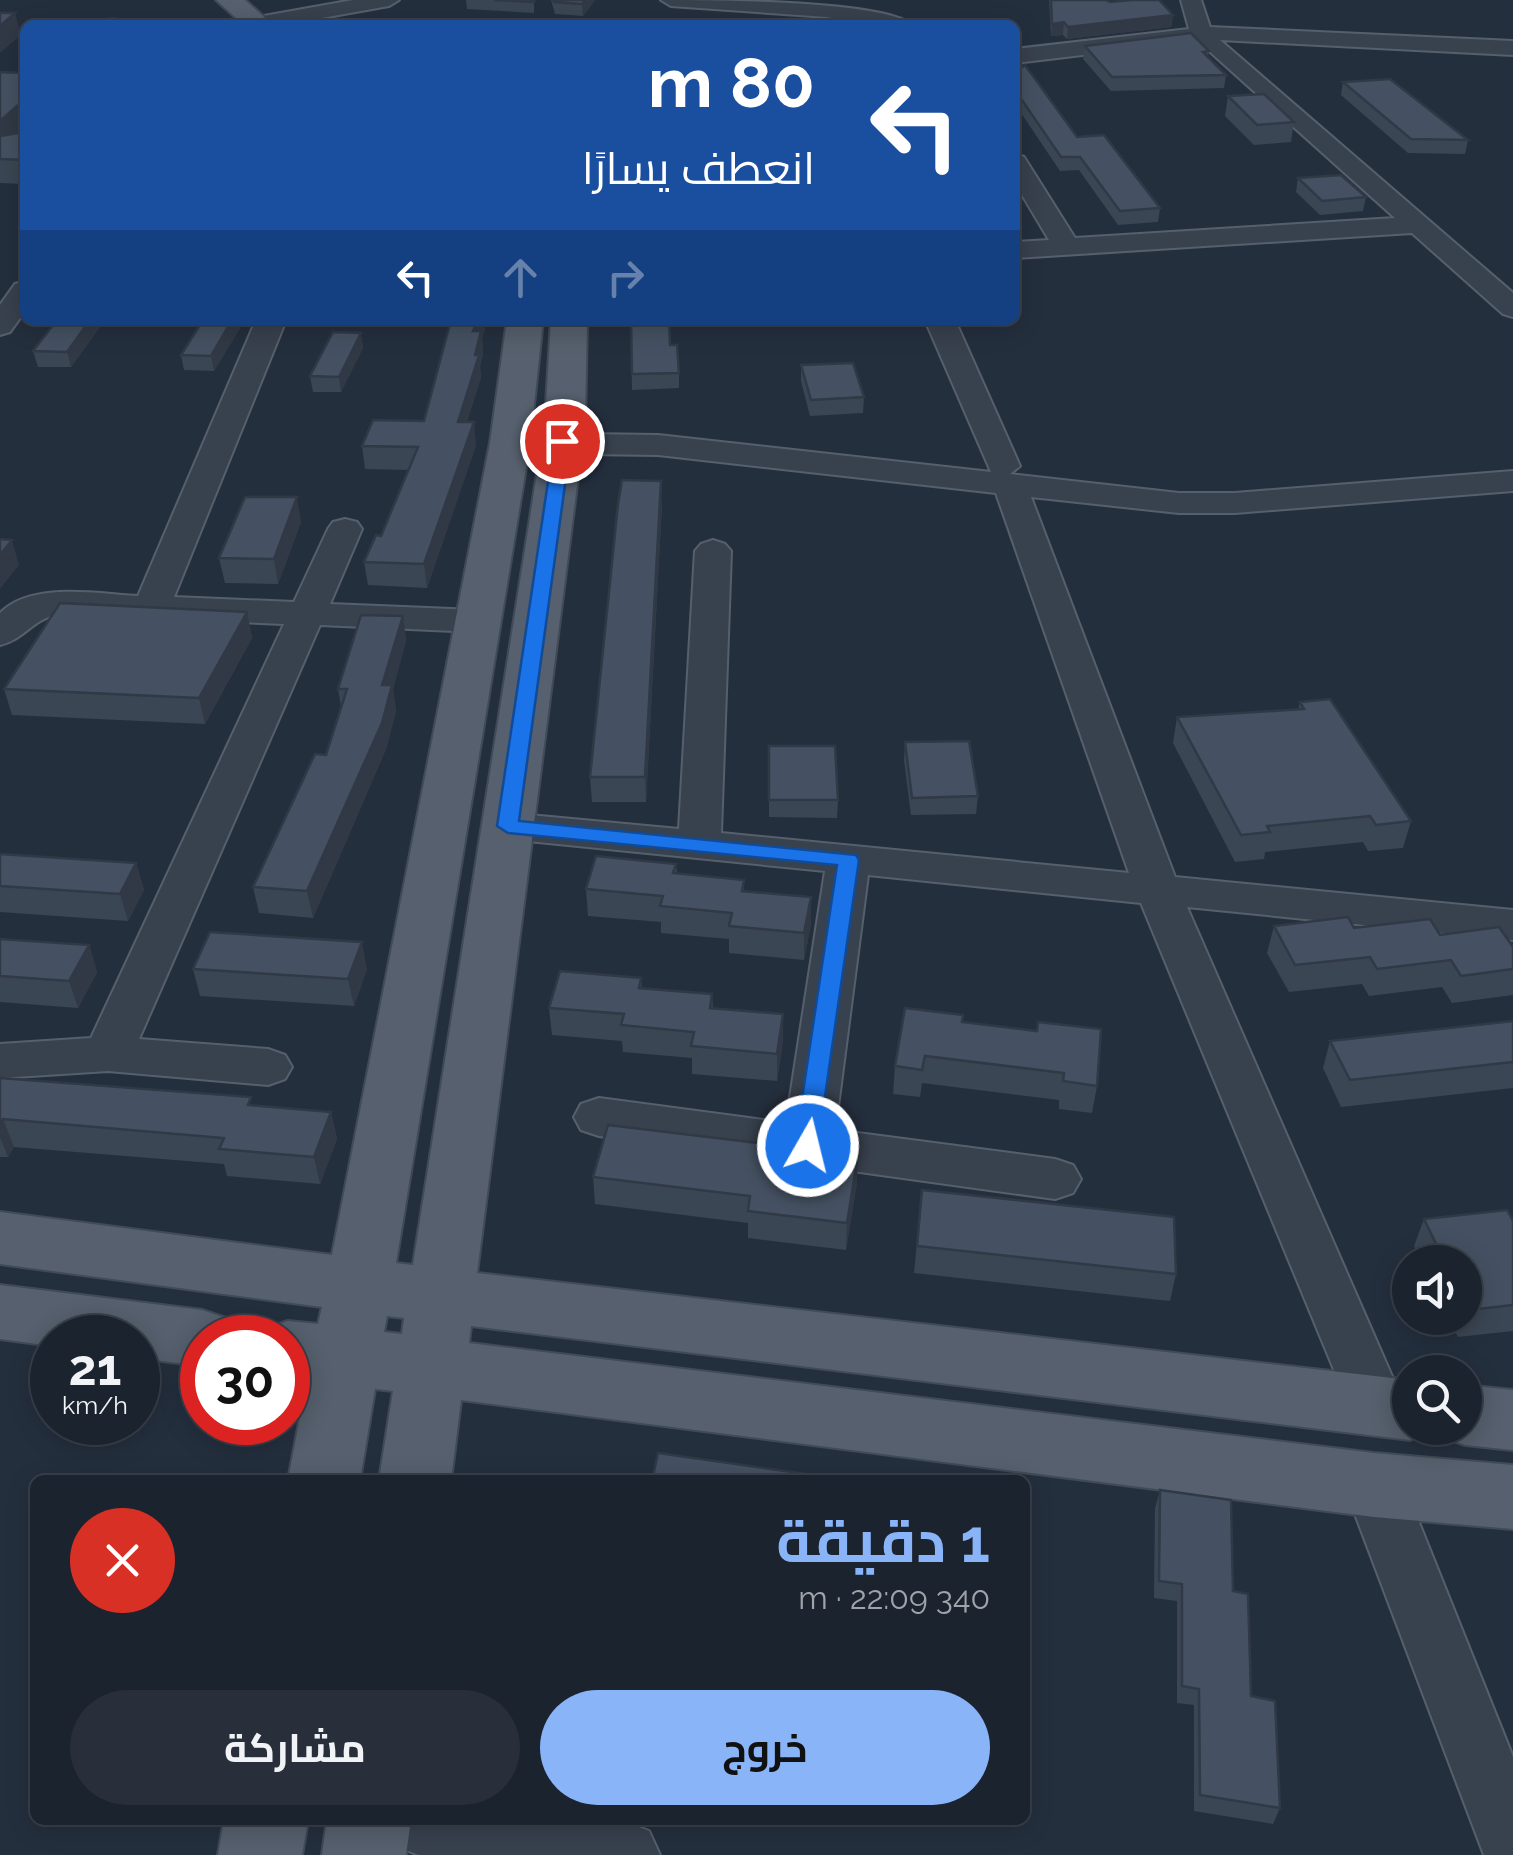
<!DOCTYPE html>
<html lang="ar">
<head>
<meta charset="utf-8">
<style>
  body { margin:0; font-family:Raleway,Cairo,sans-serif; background:#282f3a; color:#f1f3f6; direction:rtl; height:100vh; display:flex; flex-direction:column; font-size:38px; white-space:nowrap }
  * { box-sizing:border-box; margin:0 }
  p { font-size:32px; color:#a0a4aa }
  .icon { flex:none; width:55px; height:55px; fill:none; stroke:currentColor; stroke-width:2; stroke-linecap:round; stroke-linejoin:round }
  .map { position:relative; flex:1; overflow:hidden; direction:ltr }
  .panel { position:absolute; left:30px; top:1475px; width:1000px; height:350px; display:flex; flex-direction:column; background:#1b232e; border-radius:15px; box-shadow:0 5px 25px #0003,0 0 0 2px #39404a; direction:rtl }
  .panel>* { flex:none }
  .hud { position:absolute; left:20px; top:20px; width:1000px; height:305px; border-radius:15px; box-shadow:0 5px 25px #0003,0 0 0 2px #39404a; direction:rtl; background:#1a4fa0; color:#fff; overflow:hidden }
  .controls { position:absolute; left:1392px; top:1245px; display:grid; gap:20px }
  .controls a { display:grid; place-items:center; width:90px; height:90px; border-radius:50%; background:#1b232e; box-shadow:0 5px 25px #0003,0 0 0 2px #39404a; font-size:50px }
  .speed { position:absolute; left:30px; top:1315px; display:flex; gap:20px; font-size:50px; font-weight:700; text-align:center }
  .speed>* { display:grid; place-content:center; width:130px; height:130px; border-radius:50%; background:#1b232e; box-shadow:0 5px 25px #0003,0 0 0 2px #39404a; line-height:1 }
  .speed small { font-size:25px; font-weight:400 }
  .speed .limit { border:15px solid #d22; background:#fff; color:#111 }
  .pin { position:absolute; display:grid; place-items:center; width:85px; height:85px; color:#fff; margin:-42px; border:5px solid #fff; border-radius:50%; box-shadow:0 2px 10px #0007 }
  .me { position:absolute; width:110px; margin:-55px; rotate:8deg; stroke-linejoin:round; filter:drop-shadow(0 0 8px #0008) }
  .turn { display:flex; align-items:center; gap:35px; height:210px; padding:0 40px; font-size:45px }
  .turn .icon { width:130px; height:130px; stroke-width:2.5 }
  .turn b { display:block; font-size:70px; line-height:85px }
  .lanes { display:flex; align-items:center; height:95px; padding:0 40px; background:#0003; justify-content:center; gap:50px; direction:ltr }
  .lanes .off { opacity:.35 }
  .round { display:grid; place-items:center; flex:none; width:105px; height:105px; border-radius:52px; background:#282f3a }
  .overview { display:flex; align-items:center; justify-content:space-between; height:170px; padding:0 40px }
  h1 { font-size:60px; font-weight:700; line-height:75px; color:#8ab4f8 }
  .primary-button { display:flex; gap:20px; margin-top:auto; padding:20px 40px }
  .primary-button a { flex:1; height:115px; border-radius:60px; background:#8ab4f8; color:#111; font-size:40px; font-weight:700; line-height:115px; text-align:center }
  .primary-button a+a { background:#282f3a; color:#f1f3f6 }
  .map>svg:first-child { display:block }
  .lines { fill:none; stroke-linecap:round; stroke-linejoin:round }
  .minor-casing { stroke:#565f6c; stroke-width:4 }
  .major-casing { stroke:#414a57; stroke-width:4 }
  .minor { fill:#38414e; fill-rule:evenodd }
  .major { fill:#56606e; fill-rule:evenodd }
  .wall { fill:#3b4654 }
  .shaded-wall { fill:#303945 }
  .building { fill:#455162; stroke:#303945; stroke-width:2.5 }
  .route { fill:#1a73e8; stroke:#114b97; stroke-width:2.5 }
</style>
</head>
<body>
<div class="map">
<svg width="1513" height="1855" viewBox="0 0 1513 1855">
  <rect width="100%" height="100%" fill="#242f3e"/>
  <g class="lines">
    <g class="minor-casing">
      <g id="minor">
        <polygon points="353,0 399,0 389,6 283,25 247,23 258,17"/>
        <path d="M661 0C705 0 884 0 912 25H867L827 17 671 6Z"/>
        <polygon points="1181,0 1201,0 1210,27 1513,41 1513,55 1220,40 1513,293 1513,317 1503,314 1412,233 1015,258 1015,242 1049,240 1015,183 1015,154 1024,157 1075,238 1395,218 1198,41 1015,63 1015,49 1189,29"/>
        <polygon points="25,281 25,311 10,332 0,335 0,305 15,284"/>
        <path d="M256 320H286L174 597 294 602 328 529 333 522 345 519 357 522 362 529 330 604 476 610 489 613 495 621 489 629 476 632 320 625 139 1039 268 1049 285 1055 292 1067 285 1079 268 1085 108 1071 0 1078V1044L91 1038 284 624 57 614C31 621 23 640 0 645V613C32 581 97 594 138 596Z"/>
        <polygon points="925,320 955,320 1020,466 1010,474 1179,493 1235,493 1513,471 1513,491 1235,513 1179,513 1031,497 1175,877 1513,910 1513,940 1187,907 1405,1406 1396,1423 1376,1430 1356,1423 1141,903 868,875 835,1130 1055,1159 1073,1165 1081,1179 1073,1193 1055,1199 599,1136 581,1130 574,1117 581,1104 599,1098 786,1123 825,871 508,839 493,835 487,826 493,817 508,813 679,829 695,551 701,544 713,540 725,544 731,551 721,833 1129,873 996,493 658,455 510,453 499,450 494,443 499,436 510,433 658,435 991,472"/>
        <polygon points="1374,1459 1395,1466 1404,1485 1513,1757 1513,1855 1484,1855 1344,1485 1353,1466"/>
        <polygon points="381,1820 621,1820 649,1831 660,1855 419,1855 391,1844"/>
      </g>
    </g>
    <g class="major-casing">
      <g id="major">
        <polygon points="216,0 245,0 273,25 244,25"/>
        <path d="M507 320H543L530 443 396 1263 413 1265 545 422 551 320H587L585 422 477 1273 1410 1380V1428H1465V1385L1513 1390V1450L1465 1445 1440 1436 1436 1428 1410 1440 471 1326 469 1343 1374 1453 1513 1465V1529L1374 1517 461 1400 451 1480H379L393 1391 375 1389 360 1480H288L307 1380 288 1377V1338H260L264 1329 288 1321 318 1324 322 1307 0 1264V1212L332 1255 490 443ZM387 1316 404 1318 402 1334 384 1332Z"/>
        <polygon points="0,1285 202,1310 226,1318 236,1338 202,1338 202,1366 138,1358 138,1338 52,1338 52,1346 0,1339"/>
        <polygon points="224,1820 308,1820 302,1855 218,1855"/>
        <polygon points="327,1820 411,1820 406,1855 322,1855"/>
      </g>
    </g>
    <use href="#minor" class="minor"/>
    <use href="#major" class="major"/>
  </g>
  <g class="wall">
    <polygon points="466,0 534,0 534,13 467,9"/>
    <polygon points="551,0 595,0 583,16 555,14"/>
    <polygon points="1049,0 1106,0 1110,2 1173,15 1171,27 1067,39 1063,35 1051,36"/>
    <polygon points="1085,46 1209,51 1208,57 1226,75 1224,88 1111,91 1083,59"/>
    <polygon points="0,72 25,73 25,128 20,133 25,132 25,184 0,183"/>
    <polygon points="1015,72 1077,137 1160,208 1158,222 1118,225 1079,170 1060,171 1015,104"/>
    <polygon points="1343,82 1468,140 1465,154 1408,153 1341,95"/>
    <polygon points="1228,96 1294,122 1291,142 1254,145 1225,116"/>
    <polygon points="1298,178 1366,197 1363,211 1320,215 1296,192"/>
    <polygon points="203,320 238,320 240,328 214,371 184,370 181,355"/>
    <polygon points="451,320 484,320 485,330 482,338 483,353 480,367 481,377 467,422 476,445 427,588 368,585 364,562 381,536 409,470 365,469 362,446 424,421"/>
    <polygon points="631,320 670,345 679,373 679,388 632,390"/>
    <polygon points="102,324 71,367 38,367 33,351"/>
    <polygon points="361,333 363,348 341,392 313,392 310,376"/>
    <polygon points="801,365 864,397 863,413 810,416 801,381"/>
    <polygon points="662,504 646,802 592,802 590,777"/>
    <polygon points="301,522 278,584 225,583 219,558"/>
    <polygon points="247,612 252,638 205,724 12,715 4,689"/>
    <polygon points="403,616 406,641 393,689 396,711 386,749 313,918 259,913 253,887 326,755 341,707 338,689"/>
    <polygon points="1300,702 1411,821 1403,848 1368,851 1363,842 1265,852 1264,859 1235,862 1173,743 1177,717 1298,710"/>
    <polygon points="905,742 978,796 976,814 911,815 904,760"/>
    <polygon points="769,746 838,800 837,818 769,817"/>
    <polygon points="0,854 136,863 144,890 128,921 0,912"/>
    <polygon points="676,864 677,874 744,880 744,891 811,897 811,924 804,960 729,953 729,939 661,933 661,922 588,916 586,889"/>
    <polygon points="1274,926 1354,928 1440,935 1513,947 1513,995 1452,1003 1442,987 1369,996 1362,984 1289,992 1267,953"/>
    <polygon points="0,939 89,945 97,972 78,1008 0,1002"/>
    <polygon points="193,969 367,969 354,1006 200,996"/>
    <polygon points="641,978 642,988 712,994 713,1008 783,1014 783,1041 777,1081 692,1074 692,1058 623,1052 622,1041 552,1035 549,1008"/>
    <polygon points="1513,1021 1513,1088 1341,1107 1323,1068 1330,1041"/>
    <polygon points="963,1022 1097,1086 1092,1113 1059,1109 1059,1100 922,1083 920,1097 893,1094 895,1066"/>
    <polygon points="0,1078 254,1106 331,1112 337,1139 320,1184 227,1176 224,1164 14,1147 8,1157 0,1157"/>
    <polygon points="593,1177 857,1182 846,1250 748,1238 748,1223 595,1204"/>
    <polygon points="922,1190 1176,1274 1170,1301 914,1273"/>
    <polygon points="1424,1219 1513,1221 1513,1331 1458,1337 1448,1318 1465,1318 1465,1262 1422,1262 1414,1246"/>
    <polygon points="1160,1490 1233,1591 1251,1696 1280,1808 1273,1824 1194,1811 1194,1705 1177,1703 1177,1601 1154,1598 1155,1508"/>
  </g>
  <g class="shaded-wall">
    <polygon points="585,0 595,0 583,16 582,4"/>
    <polygon points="15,13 21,35 0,53 0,26"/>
    <polygon points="1173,15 1171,27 1067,39 1068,27"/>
    <polygon points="1064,22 1063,35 1051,36 1052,24"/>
    <polygon points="25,99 25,128 0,150 0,121"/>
    <polygon points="90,320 101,320 102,324 71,367 67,352"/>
    <polygon points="232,320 238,320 240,328 214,371 211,356"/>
    <polygon points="478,320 484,320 485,330 482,338 483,353 480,367 481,377 460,444 458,422 473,331"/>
    <polygon points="361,333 363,348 341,392 339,377"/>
    <polygon points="474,422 476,445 427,588 424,564"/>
    <polygon points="661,481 662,504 646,802 645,777"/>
    <polygon points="297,497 301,522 278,584 274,559"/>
    <polygon points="12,540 19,565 0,589 0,555"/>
    <polygon points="247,612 252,638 205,724 199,698"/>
    <polygon points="403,616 406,641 393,689 396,711 386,749 313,918 307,891 382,685"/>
    <polygon points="136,863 144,890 128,921 120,894"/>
    <polygon points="811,897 811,924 804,960 804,933"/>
    <polygon points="362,942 367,969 354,1006 348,979"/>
    <polygon points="89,945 97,972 78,1008 69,981"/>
    <polygon points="783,1014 783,1041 777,1081 777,1054"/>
    <polygon points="331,1112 337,1139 320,1184 314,1157"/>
    <polygon points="3,1119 14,1147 8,1157 0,1137 0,1125"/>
    <polygon points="858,1155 857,1182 846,1250 847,1223"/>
  </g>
  <g class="building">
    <polygon points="494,0 534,0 534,2"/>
    <polygon points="553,0 585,0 582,4 554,2"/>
    <polygon points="1051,0 1106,0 1110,2 1132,0 1159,0 1173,15 1068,27 1064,22 1052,24"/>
    <polygon points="0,13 15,13 0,26"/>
    <polygon points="115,18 120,25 63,25 62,24"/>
    <polygon points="1191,33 1209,51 1203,52 1226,75 1112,77 1085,46"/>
    <polygon points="1025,65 1077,137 1104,135 1160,208 1120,211 1080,157 1061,157 1015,90 1015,72"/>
    <polygon points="0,72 25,73 25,99 0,121"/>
    <polygon points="1390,79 1468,140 1411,139 1343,82"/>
    <polygon points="1264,94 1294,122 1257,125 1228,96"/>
    <polygon points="25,132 25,160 0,159 0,136"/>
    <polygon points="1341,175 1366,197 1322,201 1298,178"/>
    <polygon points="57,320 90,320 67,352 33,351"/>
    <polygon points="203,320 232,320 211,356 181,355"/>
    <polygon points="451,320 478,320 473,331 481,331 475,355 479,355 458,422 474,422 424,564 364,562 376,535 381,536 418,447 362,446 373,420 424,421"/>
    <polygon points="631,320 669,320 670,345 677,345 679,373 632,374"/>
    <polygon points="333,332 361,333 339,377 310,376"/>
    <polygon points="853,363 864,397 811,400 801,365"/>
    <polygon points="622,480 661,481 645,777 590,777 618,504"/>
    <polygon points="245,497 297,497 274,559 219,558"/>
    <polygon points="0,539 12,540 0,555"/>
    <polygon points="60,603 247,612 199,698 4,689"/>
    <polygon points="361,615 403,616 382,685 392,685 382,723 307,891 253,887 315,754 326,755 347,689 338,689"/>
    <polygon points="1330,699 1411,821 1376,825 1370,816 1267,826 1270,832 1241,835 1177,717 1304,709 1300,702"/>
    <polygon points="969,741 978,796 912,798 905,742"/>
    <polygon points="769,746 835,746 838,800 769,800"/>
    <polygon points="0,854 136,863 120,894 0,886"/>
    <polygon points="596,856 676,864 673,873 744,880 742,891 811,897 804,933 729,926 732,913 660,906 663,896 586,889"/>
    <polygon points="1348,917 1354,928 1430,919 1440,935 1499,927 1513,947 1513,969 1461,976 1451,960 1377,969 1370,957 1295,965 1274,926"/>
    <polygon points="210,932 362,942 348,979 193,969"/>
    <polygon points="0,939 89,945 69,981 0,976"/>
    <polygon points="560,971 641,978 639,988 712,994 710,1008 783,1014 777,1054 691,1046 694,1032 621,1025 624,1014 549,1008"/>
    <polygon points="905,1008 963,1015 962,1022 1037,1031 1038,1022 1101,1029 1097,1086 1063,1081 1064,1073 925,1056 922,1070 895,1066"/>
    <polygon points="1513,1021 1513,1062 1350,1080 1330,1041"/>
    <polygon points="0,1078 251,1097 248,1105 331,1112 314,1157 219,1149 224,1138 3,1119 0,1125"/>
    <polygon points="608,1125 858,1155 847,1223 748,1211 750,1196 593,1177"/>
    <polygon points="922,1190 1174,1217 1176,1274 917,1246"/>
    <polygon points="1507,1210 1513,1221 1513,1305 1469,1310 1465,1303 1465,1262 1445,1262 1424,1219"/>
    <polygon points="658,1453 849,1480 652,1480"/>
    <polygon points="1160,1490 1231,1500 1233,1591 1248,1594 1251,1696 1275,1701 1280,1808 1200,1795 1199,1689 1182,1686 1182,1584 1159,1581"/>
  </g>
  <polygon class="route" points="562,436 571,441 519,821 856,855 859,860 817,1152 799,1152 795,1146 837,865 508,833 497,826 554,441"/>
</svg>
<div class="controls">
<a><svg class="icon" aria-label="sound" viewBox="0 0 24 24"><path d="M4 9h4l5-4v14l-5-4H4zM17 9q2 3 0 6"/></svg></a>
<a><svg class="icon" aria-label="search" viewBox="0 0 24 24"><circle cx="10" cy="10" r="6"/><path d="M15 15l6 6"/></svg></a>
</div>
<div class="speed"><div>21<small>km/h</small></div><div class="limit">30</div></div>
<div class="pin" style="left:562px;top:441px;background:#d93025"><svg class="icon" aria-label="arrive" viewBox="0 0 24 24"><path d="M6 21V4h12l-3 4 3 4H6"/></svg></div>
<svg class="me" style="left:808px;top:1146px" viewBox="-20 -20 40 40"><circle r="17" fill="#1a73e8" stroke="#fff" stroke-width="3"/><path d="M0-11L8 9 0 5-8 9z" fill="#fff"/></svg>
<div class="hud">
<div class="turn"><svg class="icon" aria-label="left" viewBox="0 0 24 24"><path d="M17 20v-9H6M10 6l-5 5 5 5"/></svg><div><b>80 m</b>انعطف يسارًا</div></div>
<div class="lanes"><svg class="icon" aria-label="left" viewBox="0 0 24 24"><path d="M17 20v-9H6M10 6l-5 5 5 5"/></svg><svg class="icon off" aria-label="ahead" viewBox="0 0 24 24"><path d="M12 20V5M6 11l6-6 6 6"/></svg><svg class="icon off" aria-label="right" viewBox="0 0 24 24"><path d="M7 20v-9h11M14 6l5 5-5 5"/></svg></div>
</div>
<section class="panel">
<div class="overview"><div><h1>1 دقيقة</h1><p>340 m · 22:09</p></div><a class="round" style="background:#d93025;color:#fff"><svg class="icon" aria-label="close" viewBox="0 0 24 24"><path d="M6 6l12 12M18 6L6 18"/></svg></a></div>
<div class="primary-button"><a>خروج</a><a>مشاركة</a></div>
</section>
</div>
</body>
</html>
